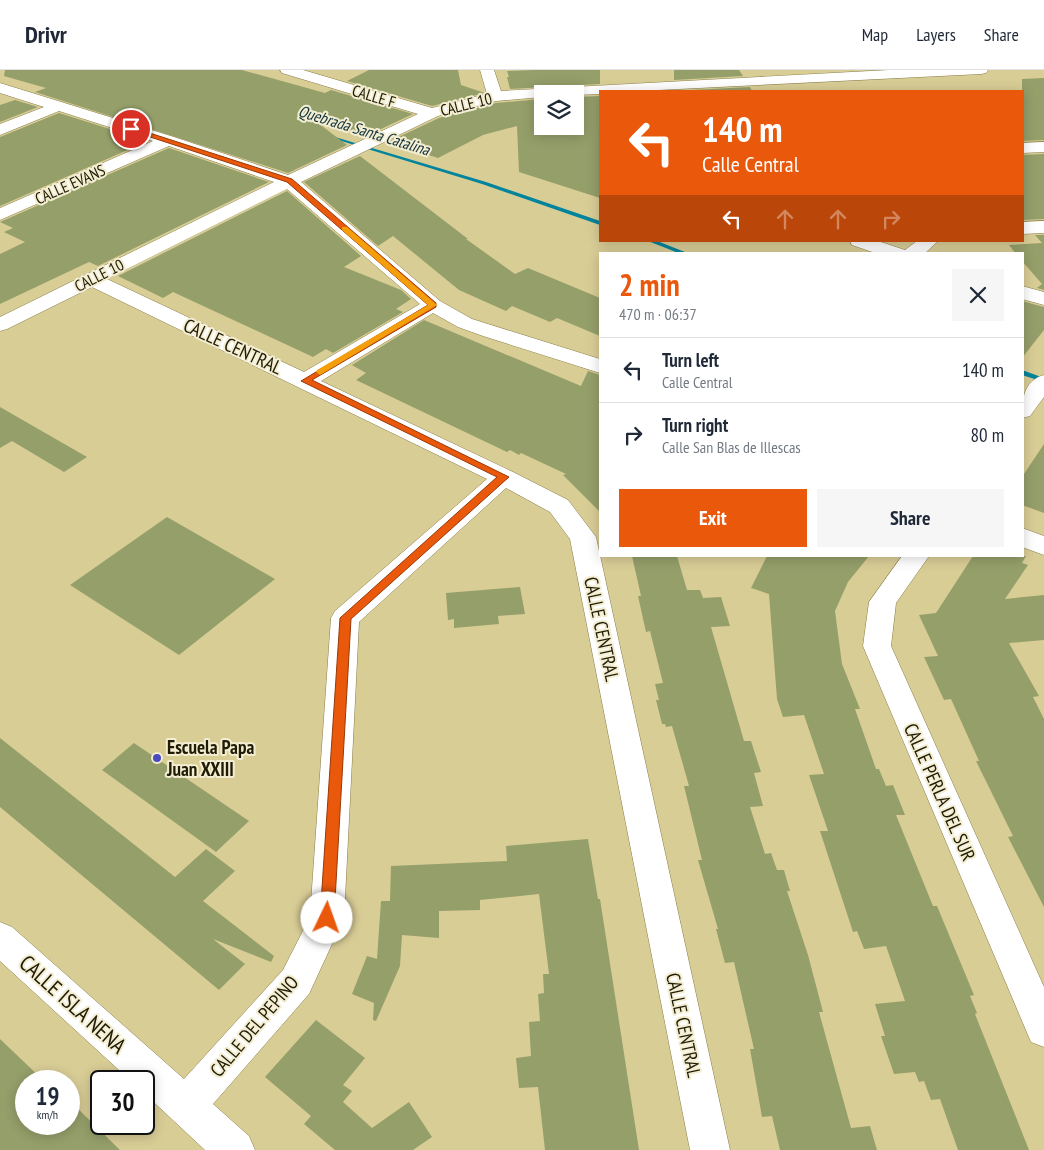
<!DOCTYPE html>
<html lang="en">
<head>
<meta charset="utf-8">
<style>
  body { margin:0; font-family:"PT Sans Narrow",sans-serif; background:#f6f6f7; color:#1f2937; height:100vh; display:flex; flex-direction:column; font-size:19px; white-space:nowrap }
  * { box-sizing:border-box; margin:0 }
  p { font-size:16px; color:#747a83 }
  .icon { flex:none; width:28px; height:28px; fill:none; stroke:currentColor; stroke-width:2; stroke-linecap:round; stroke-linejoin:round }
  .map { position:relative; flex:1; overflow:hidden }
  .side { position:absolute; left:599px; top:182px; width:425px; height:305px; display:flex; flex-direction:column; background:#fff; border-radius:0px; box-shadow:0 2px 12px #0003 }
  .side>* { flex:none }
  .hud { position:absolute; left:599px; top:20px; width:425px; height:152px; border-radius:0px; box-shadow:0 2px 12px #0003; background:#ea580c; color:#fff; overflow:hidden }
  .fabs { position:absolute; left:534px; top:15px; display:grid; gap:10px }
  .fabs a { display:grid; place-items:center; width:50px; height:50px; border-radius:0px; background:#fff; box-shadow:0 2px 12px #0003; font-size:25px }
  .speed { position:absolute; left:15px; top:1000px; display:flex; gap:10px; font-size:25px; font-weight:700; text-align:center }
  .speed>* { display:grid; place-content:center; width:65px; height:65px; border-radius:50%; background:#fff; box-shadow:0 2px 12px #0003; line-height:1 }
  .speed small { font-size:12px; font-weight:400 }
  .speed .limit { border:2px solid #111; border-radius:8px; background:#fff; color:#111 }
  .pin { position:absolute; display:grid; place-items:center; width:42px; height:42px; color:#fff; margin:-21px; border:2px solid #fff; border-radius:50%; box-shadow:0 1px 5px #0007 }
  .me { position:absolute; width:55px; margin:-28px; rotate:3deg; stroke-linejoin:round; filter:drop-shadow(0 0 4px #0008) }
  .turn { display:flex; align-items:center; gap:18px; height:105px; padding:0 20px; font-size:22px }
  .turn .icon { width:65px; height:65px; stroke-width:2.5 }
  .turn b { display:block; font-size:35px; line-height:42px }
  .lanes { display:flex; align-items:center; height:48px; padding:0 20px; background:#0003; justify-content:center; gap:25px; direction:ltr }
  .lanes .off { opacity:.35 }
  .round { display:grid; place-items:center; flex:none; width:52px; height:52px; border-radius:0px; background:#f6f6f7 }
  .overview { display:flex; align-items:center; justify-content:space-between; height:85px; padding:0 20px }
  h1 { font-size:30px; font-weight:600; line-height:38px; color:#ea580c }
  .button { display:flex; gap:10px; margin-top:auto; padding:10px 20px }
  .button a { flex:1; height:58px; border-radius:0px; background:#ea580c; color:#fff; font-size:20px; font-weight:600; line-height:58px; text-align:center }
  .button a+a { background:#f6f6f7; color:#1f2937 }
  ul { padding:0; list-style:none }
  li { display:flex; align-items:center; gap:15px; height:65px; padding:0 20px; border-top:1px solid #e0e1e3 }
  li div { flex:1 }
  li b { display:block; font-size:19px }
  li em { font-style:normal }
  header { display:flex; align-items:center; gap:30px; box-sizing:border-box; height:70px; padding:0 25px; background:#fff; border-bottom:1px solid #e0e1e3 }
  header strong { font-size:24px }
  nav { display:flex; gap:28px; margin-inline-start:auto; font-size:18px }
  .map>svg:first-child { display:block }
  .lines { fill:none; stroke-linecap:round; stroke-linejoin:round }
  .stream { fill:#02849c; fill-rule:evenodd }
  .building { fill:#959f6a }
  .street-casing { stroke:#897d49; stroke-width:1 }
  .street { fill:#fff; fill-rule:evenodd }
  .route { fill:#ea580c; stroke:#983908 }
  .slow { fill:#f59e0b }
  .poi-dot { fill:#4a4bc1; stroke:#f3edd2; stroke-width:2 }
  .labels { text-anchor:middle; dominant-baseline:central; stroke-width:4; stroke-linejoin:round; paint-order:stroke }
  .far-street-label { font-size:16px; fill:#201b05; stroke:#f3edd2 }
  .far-water-label { font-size:16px; font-style:italic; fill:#123139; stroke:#f3edd2 }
  .street-label { font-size:19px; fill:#201b05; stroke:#f3edd2 }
  .poi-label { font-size:19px; font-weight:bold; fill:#201b05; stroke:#f3edd2; text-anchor:start }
  .near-street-label { font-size:22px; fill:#201b05; stroke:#f3edd2 }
</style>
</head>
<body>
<header>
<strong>Drivr</strong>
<nav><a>Map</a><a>Layers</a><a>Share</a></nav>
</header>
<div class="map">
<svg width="1044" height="1080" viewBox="0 0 1044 1080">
  <rect width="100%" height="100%" fill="#d9cd96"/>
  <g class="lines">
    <g class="stream">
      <polygon points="325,64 486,112 600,151 600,155 482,114 325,66"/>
      <polygon points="648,171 657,171 690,184 681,184"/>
      <polygon points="1022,300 1044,308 1044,312 1022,305"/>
    </g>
  </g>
  <g class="building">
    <polygon points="5,0 242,0 325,23 331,20 413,44 368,65 310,47 347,75 288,103 35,22 46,18 4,6"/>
    <polygon points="369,0 458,0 461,15 485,23 432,36 347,11"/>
    <polygon points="534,0 600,0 600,14 510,19 507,7 509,7 507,1"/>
    <polygon points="674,0 739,0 743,6 674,10"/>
    <polygon points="1044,8 1044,70 1022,71 1022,9"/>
    <polygon points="750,17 752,21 674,21"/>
    <polygon points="600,26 600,128 519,102 517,56 483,65 438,88 388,72 439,48 496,33 542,29 542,56 575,56 575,27"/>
    <polygon points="15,30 38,37 0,52 0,35"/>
    <polygon points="59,43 148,71 0,136 0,67"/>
    <polygon points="169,78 269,112 98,196 89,192 0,234 0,184 25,172 4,162 13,158 0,152"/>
    <polygon points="1044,84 1044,149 1022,150 1022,85"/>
    <polygon points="360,86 468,169 466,169 515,204 528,198 600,228 600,266 557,248 550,252 512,236 506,241 459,220 393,166 378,176 304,112"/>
    <polygon points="287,121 361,186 344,197 401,220 411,229 396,239 403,242 333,283 326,279 313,287 173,222 163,228 118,206"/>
    <polygon points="1035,165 1044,165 1044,220 1037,218 1042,214 1022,191 1022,184 1016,184 1009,175 1042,173"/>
    <polygon points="1022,231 1044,237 1044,260 1022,288"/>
    <polygon points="424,250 581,316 588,301 600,305 600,442 563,405 566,404 521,383 519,385 510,380 507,382 356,310 366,303 352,295"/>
    <polygon points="0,337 87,387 64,402 12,371 0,378"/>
    <polygon points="1044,374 1044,443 1022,435 1022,407"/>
    <polygon points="167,447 275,509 179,585 70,515"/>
    <polygon points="632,486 677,486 687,520 700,520 703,528 721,527 730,556 711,557 744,671 751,671 761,702 754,703 763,736 750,737 765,784 771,783 777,800 784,800 790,821 787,821 808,885 823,942 819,942 851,1058 870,1056 877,1080 780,1080 772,1046 762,1047 750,979 754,979 734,892 725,893 716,859 718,859 698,790 702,790 684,716 689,716 672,656 666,657 665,654 662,654 656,630 659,630 655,614 663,613 650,561 646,562 638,526 641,526"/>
    <polygon points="767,486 869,486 848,512 835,541 842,594 860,639 855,639 876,699 879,699 886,716 893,715 905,745 896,745 933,836 937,836 974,925 970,926 977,943 975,944 1029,1080 958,1080 940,1029 931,1030 924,1011 919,1012 915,1002 894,1004 881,966 885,966 875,934 905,931 886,876 864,879 857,861 853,862 820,761 828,761 809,705 824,704 804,645 783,647 777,629 769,524 751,518"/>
    <polygon points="973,486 1026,486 1022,493 1028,495 1005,529 1044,525 1044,570 1009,573 1039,626 1033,627 1044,649 1044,837 1008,767 1013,766 976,691 979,691 951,629 944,630 924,587 938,586 919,545 936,543"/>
    <polygon points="520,517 525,544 498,546 499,554 454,558 454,549 448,550 446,523"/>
    <polygon points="0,668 175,807 206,779 235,801 203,831 274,886 271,892 213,869 245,894 219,920 0,737"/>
    <polygon points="134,673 249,751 216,782 102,700"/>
    <polygon points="588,769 598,829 600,829 639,1080 545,1080 538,1017 519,1018 516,988 531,986 529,952 540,951 538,924 544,923 543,904 549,904 539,824 480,830 480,840 439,841 439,868 402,865 400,896 376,951 373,950 374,933 352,924 367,886 377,889 381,831 390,831 391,796 507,791 506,776"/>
    <polygon points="316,950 365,988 343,1015 352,1021 343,1032 372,1058 409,1032 432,1067 413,1080 335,1080 304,1054 311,1046 265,1007"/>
    <polygon points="0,969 44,1011 26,1011 26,1054 69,1054 69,1030 120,1080 0,1080"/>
  </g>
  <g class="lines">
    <g class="street-casing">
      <g id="street">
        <path d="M280 0H303L432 38 487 24 480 0H494L501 21 889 0H988L986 3 981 4 638 21H600V24L575 25V24H542V27L496 31 438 46 301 112 440 231 472 249 600 289V303L483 266 458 257 433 243 321 311 513 402 568 430 596 467 730 1080H690L570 469 550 442 506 418 359 552 344 848 309 924 213 1034 249 1066 255 1080H205L144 1023V1011H131L0 891V852L12 857 184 1009 283 900 310 847 331 548 335 541 487 409 92 217 7 259 0 261V247L274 112 169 76 0 150V138L153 71 59 41 0 65V54L44 37 0 23V13L174 67 288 105 418 44 282 3ZM287 119 420 234 304 302 107 209Z"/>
        <polygon points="1044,72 1044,82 1022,83 1022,73"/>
        <polygon points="1044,151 1044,163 1022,164 1022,152"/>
        <polygon points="850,171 878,171 905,180 917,171 938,171 924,184 878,184 852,175"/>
        <polygon points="1022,216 1044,222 1044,235 1022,229"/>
        <path d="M1044 305V327L1030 346 1022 348C1022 330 1023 311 1044 305Z"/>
        <polygon points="1022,458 1044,466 1044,485 1022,477"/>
        <polygon points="902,486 929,486 896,533 891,576 1044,917 1044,977 1031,972 863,576 869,532"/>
      </g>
    </g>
    <use href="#street" class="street"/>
  </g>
  <polygon class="route" points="131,57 292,109 436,233 436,237 312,310 509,407 351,549 334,848 332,853 327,855 322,853 320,848 340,548 497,407 301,311 428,235 287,112 129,60 129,57"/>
  <polygon class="slow" points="342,157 347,157 437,235 320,305 316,302 317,300 428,235 342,160"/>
  <circle class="poi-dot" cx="157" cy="688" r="5"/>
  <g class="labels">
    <g class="far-street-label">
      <text transform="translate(374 26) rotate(17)">CALLE F</text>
      <text transform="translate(466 34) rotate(-14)">CALLE 10</text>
      <text transform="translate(70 114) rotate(-24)">CALLE EVANS</text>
      <text transform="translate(99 205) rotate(-27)">CALLE 10</text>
    </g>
    <g class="far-water-label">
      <text transform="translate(364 60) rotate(17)">Quebrada Santa Catalina</text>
    </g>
    <g class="street-label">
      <text transform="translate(233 276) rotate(25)">CALLE CENTRAL</text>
      <text transform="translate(602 559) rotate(78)">CALLE CENTRAL</text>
      <text transform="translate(940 722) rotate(66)">CALLE PERLA DEL SUR</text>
      <text transform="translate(684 955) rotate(78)">CALLE CENTRAL</text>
      <text transform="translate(254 956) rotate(-50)">CALLE DEL PEPINO</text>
    </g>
    <g class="poi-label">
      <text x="167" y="677">Escuela Papa<tspan x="167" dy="22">Juan XXIII</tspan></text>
    </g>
    <g class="near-street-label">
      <text transform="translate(73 934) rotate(42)">CALLE ISLA NENA</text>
    </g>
  </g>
</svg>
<div class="fabs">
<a><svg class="icon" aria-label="layers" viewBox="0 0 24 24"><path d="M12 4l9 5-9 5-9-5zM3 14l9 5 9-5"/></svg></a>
</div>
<div class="speed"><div>19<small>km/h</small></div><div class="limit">30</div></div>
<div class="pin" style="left:131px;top:59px;background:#d93025"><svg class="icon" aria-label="arrive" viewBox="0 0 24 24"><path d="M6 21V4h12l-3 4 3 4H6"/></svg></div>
<svg class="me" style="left:327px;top:848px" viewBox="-20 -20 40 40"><circle r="19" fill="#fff"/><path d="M0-13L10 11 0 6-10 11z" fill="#ea580c"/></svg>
<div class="hud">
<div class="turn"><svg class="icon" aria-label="left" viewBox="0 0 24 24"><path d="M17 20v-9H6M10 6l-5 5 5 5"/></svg><div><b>140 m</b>Calle Central</div></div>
<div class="lanes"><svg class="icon" aria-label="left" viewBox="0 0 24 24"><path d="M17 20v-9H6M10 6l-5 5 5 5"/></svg><svg class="icon off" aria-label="ahead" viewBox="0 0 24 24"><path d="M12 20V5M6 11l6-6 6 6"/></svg><svg class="icon off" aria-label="ahead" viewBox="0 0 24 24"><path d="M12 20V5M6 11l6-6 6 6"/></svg><svg class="icon off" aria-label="right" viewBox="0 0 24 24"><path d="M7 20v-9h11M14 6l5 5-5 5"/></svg></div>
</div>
<section class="side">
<div class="overview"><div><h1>2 min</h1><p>470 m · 06:37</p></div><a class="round"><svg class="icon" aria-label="close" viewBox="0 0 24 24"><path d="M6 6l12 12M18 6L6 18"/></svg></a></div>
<ul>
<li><svg class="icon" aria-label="left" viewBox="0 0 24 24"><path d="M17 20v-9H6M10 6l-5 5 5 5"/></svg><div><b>Turn left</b><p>Calle Central</p></div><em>140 m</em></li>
<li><svg class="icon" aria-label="right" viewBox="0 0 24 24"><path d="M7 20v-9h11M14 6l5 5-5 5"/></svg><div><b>Turn right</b><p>Calle San Blas de Illescas</p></div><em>80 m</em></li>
</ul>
<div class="button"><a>Exit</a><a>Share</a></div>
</section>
</div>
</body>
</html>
